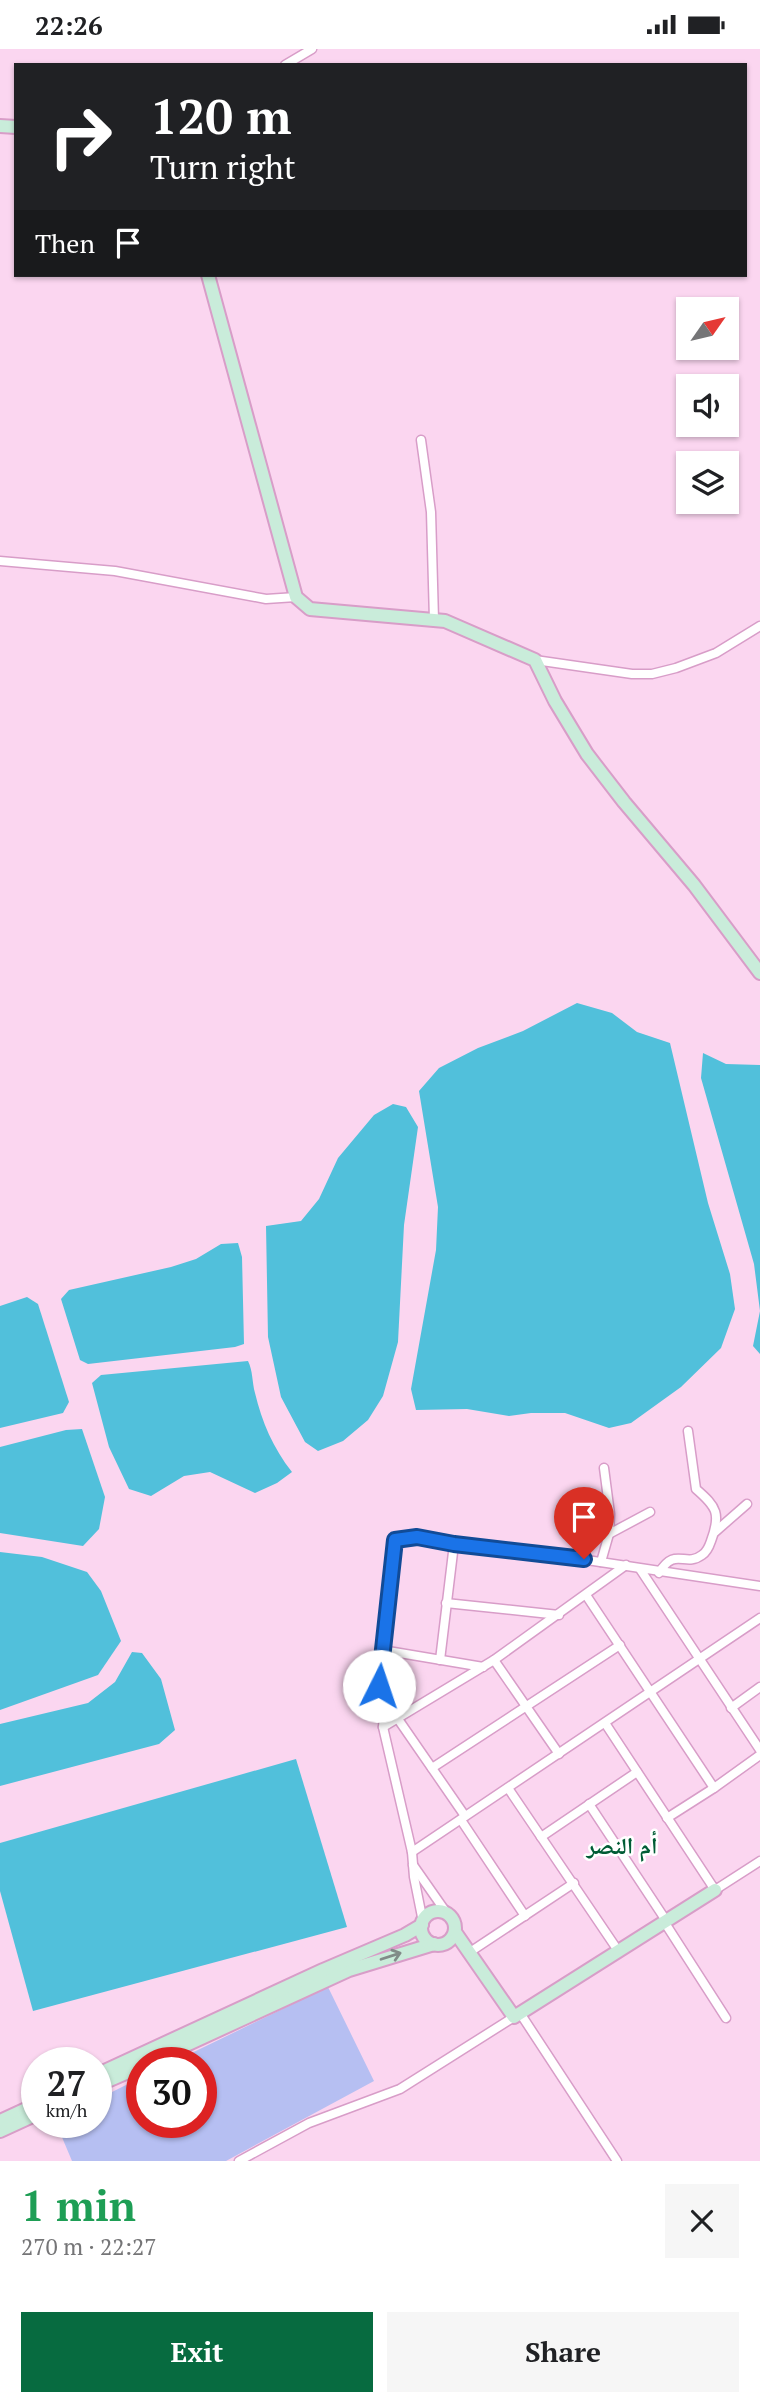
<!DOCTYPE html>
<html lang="en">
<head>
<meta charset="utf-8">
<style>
  body { margin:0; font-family:"PT Serif","Noto Naskh Arabic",serif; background:#f6f6f6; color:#202124; height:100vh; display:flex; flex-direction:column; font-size:26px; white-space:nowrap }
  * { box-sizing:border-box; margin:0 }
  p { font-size:23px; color:#757577 }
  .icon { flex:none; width:38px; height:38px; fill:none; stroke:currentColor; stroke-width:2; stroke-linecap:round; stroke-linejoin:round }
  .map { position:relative; height:2112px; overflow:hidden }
  .sheet { display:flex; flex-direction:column; background:#fff; flex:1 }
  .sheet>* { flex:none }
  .hud { position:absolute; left:14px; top:14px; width:733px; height:214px; border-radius:0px; box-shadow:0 2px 5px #0004; background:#202124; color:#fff; overflow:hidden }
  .needle { width:46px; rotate:56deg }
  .tools { position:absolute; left:676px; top:248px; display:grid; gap:14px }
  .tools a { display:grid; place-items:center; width:63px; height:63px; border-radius:0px; background:#fff; box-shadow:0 2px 5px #0004; font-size:35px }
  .speed { position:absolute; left:21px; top:1998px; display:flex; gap:14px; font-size:35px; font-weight:700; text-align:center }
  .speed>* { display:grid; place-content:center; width:91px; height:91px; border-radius:50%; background:#fff; box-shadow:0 2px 5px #0004; line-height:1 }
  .speed small { font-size:18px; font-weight:400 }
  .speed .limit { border:10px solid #d22; background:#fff; color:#111 }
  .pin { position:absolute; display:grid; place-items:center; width:60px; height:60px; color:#fff; margin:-72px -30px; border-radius:50% 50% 50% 0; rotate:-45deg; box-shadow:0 0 7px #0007 }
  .pin .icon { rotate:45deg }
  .me { position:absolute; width:77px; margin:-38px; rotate:4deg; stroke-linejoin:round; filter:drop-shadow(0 0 5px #0008) }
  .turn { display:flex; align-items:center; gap:24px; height:147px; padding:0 21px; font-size:32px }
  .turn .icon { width:91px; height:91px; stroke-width:2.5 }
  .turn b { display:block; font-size:49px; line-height:60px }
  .then { display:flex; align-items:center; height:66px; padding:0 21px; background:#0003; gap:14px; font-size:26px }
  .round { display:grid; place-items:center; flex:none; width:74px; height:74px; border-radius:0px; background:#f6f6f6 }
  .headline { display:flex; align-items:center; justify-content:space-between; height:119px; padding:0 21px }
  h1 { font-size:42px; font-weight:700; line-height:52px; color:#1e9e55 }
  .action { display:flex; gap:14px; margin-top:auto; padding:14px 21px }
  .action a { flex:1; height:80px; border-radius:0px; background:#076b40; color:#fff; font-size:28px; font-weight:700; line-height:80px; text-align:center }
  .action a+a { background:#f6f6f6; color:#202124 }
  .status { display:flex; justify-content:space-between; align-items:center; height:49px; padding:0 35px; background:#fff; direction:ltr }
  .status svg { height:19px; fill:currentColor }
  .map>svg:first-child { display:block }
  .green { fill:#b6bff2 }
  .water { fill:#51c0db }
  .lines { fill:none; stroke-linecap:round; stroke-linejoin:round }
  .street-casing { stroke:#d89dc8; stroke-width:11 }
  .secondary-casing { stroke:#d89dc8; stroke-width:16 }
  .street { stroke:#fff; stroke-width:8 }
  .secondary { stroke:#c9ecda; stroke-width:12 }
  .oneway { stroke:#818b88 }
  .route-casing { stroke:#114b97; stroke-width:18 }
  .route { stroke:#1a73e8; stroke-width:12 }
  .labels { text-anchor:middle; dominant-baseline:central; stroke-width:5; stroke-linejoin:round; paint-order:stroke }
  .quarter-label { font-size:23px; font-weight:bold; fill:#005c35; stroke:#fff }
</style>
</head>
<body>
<div class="status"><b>22:26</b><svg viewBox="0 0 49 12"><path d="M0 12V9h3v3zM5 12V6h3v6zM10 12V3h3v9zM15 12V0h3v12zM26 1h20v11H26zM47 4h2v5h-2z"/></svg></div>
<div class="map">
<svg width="760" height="2112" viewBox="0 0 760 2112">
  <rect width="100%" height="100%" fill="#fbd6f0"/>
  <polygon class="green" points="328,1938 374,2032 226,2112 72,2112 56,2074 96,2074 96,2051 142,2028 142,2074 201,2074 201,2014 171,2014"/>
  <g class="water">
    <polygon points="577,954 612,964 637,983 670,994 708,1154 730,1225 735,1260 721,1299 681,1338 631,1374 609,1379 565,1364 531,1364 509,1367 467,1360 416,1361 411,1340 436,1201 438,1158 419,1042 439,1019 478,999 523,982"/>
    <polygon points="703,1004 726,1015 760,1016 760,1305 753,1297 760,1262 754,1215 701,1029"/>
    <polygon points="393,1055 406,1058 418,1078 404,1176 398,1293 383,1347 368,1371 343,1392 318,1402 305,1393 281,1348 268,1288 266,1177 301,1172 319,1150 338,1109 374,1066"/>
    <polygon points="238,1194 242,1208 244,1295 235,1298 88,1315 80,1311 61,1250 69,1241 171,1218 196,1210 221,1195"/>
    <polygon points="27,1248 38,1255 69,1353 63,1364 0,1379 0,1257"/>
    <path d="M248 1312C253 1322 252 1333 255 1344 262 1373 273 1399 292 1423L277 1434 255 1444 210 1423 184 1427 151 1447 129 1440 109 1398 92 1334 101 1326Z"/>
    <polygon points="82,1380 105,1448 99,1480 83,1497 0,1484 0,1398 66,1381"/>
    <polygon points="0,1503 42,1508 87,1523 101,1542 121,1592 98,1626 0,1661"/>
    <polygon points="132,1603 142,1604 161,1630 175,1681 159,1695 0,1737 0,1675 88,1654 115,1633"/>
    <polygon points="296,1710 347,1878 33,1962 0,1842 0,1794"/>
  </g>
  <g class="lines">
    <g class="street-casing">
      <g id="street">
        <polyline points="285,16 312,0"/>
        <polyline points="421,391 431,463 434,571"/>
        <polyline points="0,512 115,522 266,550 296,548"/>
        <polyline points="535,611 632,625 652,625 676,619 716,604 760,577"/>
        <polyline points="715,1483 747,1455"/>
        <polyline points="609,1485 650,1463"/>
        <polyline points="601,1513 609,1485 610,1465 604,1419"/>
        <polyline points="640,1520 760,1701"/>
        <path d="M659 1524C675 1497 685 1519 702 1506 707 1503 709 1498 711 1492 721 1465 717 1458 696 1440L688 1382"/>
        <polyline points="586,1546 714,1739"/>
        <polyline points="446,1554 559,1566"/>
        <polyline points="382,1601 483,1618"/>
        <polyline points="440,1611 454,1495"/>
        <polyline points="494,1611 559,1705"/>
        <polyline points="731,1659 760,1638"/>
        <polyline points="398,1670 465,1767"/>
        <polyline points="605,1674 715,1841 760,1812"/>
        <polyline points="383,1678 494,1611 626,1516"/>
        <polyline points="432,1719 620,1596"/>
        <polyline points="508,1739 619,1903"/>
        <polyline points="589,1755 667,1873"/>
        <polyline points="667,1769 714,1739 760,1706"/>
        <polyline points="461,1771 525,1867"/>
        <polyline points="541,1788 637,1723"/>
        <polyline points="412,1803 760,1569"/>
        <polyline points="413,1816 448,1866"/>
        <polyline points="423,1873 414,1828 412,1803 383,1678 385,1655 379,1637 395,1491 417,1488 454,1495 567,1508 760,1537"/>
        <polyline points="665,1874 726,1969"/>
        <polyline points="470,1903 574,1834"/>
        <polyline points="520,1964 617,2112"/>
        <polyline points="239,2112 309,2074 400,2040 514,1968"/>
      </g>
    </g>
    <g class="secondary-casing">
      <g id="secondary">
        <polyline points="0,77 16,78"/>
        <polyline points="208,226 296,548 310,560 445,572 535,611 555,652 587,705 624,753 694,836 760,924"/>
        <circle cx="438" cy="1879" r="17"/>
        <polyline points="455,1883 514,1968 715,1841"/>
        <polyline points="147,2014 349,1921 434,1895"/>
        <polyline points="96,2026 323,1921 405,1886 422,1876"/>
        <polyline points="96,2037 142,2017"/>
        <polyline points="0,2072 37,2055"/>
        <polyline points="0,2082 37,2065"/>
      </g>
    </g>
    <use href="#street" class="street"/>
    <use href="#secondary" class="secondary"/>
  </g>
  <defs><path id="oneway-shaft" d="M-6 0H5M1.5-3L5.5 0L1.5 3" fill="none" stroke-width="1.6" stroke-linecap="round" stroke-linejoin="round" transform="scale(1.75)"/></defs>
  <use class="oneway" href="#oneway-shaft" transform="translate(391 1907) rotate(-18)"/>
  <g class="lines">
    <g class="route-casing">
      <polyline id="route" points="379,1637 395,1491 417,1488 454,1495 584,1510"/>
    </g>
    <use href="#route" class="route"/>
  </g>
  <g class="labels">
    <g class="quarter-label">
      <text x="622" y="1796">أم النصر</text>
    </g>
  </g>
</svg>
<div class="tools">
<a><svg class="needle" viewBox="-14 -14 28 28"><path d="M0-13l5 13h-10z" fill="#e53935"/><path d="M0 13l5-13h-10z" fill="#757577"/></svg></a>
<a><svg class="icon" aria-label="sound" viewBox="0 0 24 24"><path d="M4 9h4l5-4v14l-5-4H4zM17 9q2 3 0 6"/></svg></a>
<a><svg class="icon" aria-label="layers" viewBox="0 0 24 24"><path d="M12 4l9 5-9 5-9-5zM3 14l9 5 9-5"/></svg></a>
</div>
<div class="speed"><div>27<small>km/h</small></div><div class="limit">30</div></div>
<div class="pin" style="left:584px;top:1510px;background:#d93025"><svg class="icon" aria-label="arrive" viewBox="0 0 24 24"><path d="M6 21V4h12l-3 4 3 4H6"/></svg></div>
<svg class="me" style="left:379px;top:1637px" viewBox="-20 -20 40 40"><circle r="19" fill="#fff"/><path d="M0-13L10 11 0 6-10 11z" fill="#1a73e8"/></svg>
<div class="hud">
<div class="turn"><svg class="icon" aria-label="right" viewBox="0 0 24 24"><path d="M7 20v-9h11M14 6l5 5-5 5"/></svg><div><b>120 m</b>Turn right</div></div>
<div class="then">Then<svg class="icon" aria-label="arrive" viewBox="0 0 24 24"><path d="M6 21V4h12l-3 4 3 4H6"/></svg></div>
</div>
</div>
<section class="sheet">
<div class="headline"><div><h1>1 min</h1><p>270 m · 22:27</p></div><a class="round"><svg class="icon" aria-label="close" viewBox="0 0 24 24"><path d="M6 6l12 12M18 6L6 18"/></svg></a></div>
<div class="action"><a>Exit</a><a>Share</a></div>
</section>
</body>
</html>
